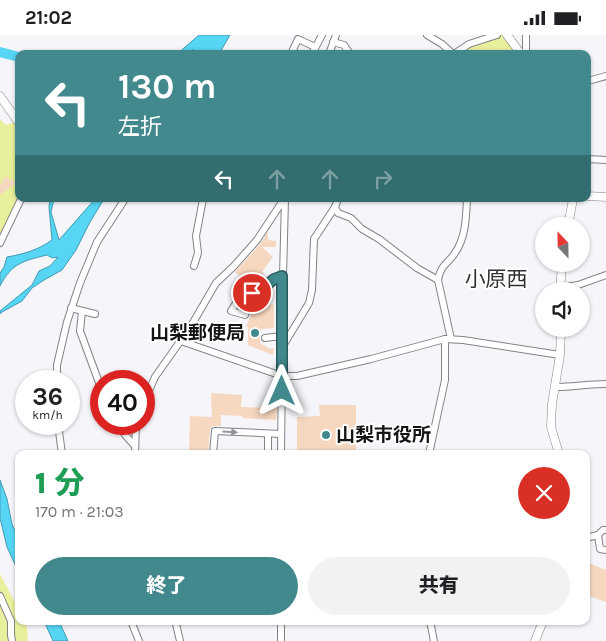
<!DOCTYPE html>
<html lang="ja">
<head>
<meta charset="utf-8">
<style>
  body { margin:0; font-family:Karla,"Noto Sans JP",sans-serif; background:#f2f2f2; color:#202124; height:100vh; display:flex; flex-direction:column; font-size:19px; white-space:nowrap }
  * { box-sizing:border-box; margin:0 }
  p { font-size:16px; color:#757577 }
  .icon { flex:none; width:28px; height:28px; fill:none; stroke:currentColor; stroke-width:2; stroke-linecap:round; stroke-linejoin:round }
  .map { position:relative; flex:1; overflow:hidden }
  .panel { position:absolute; left:15px; top:415px; width:575px; height:175px; display:flex; flex-direction:column; background:#fff; border-radius:10px; box-shadow:0 1px 4px #0004 }
  .panel>* { flex:none }
  .top-card { position:absolute; left:15px; top:15px; width:576px; height:152px; border-radius:10px; box-shadow:0 1px 4px #0004; background:#41898d; color:#fff; overflow:hidden }
  .needle { width:32px; rotate:338deg }
  .tools { position:absolute; left:535px; top:182px; display:grid; gap:10px }
  .tools a { display:grid; place-items:center; width:55px; height:55px; border-radius:50%; background:#fff; box-shadow:0 1px 4px #0004; font-size:25px }
  .speed { position:absolute; left:15px; top:335px; display:flex; gap:10px; font-size:25px; font-weight:700; text-align:center }
  .speed>* { display:grid; place-content:center; width:65px; height:65px; border-radius:50%; background:#fff; box-shadow:0 1px 4px #0004; line-height:1 }
  .speed small { font-size:12px; font-weight:400 }
  .speed .limit { border:8px solid #d22; background:#fff; color:#111 }
  .pin { position:absolute; display:grid; place-items:center; width:42px; height:42px; color:#fff; margin:-21px; border:2px solid #fff; border-radius:50%; box-shadow:0 1px 5px #0007 }
  .me { position:absolute; width:55px; margin:-28px; rotate:0deg; stroke-linejoin:round; filter:drop-shadow(0 0 4px #0008) }
  .turn { display:flex; align-items:center; gap:18px; height:105px; padding:0 20px; font-size:22px }
  .turn .icon { width:65px; height:65px; stroke-width:2.5 }
  .turn b { display:block; font-size:35px; line-height:42px }
  .lanes { display:flex; align-items:center; height:48px; padding:0 20px; background:#0003; justify-content:center; gap:25px; direction:ltr }
  .lanes .off { opacity:.35 }
  .round { display:grid; place-items:center; flex:none; width:52px; height:52px; border-radius:26px; background:#f2f2f2 }
  .head { display:flex; align-items:center; justify-content:space-between; height:85px; padding:0 20px }
  h1 { font-size:30px; font-weight:800; line-height:38px; color:#1e9e55 }
  .action { display:flex; gap:10px; margin-top:auto; padding:10px 20px }
  .action a { flex:1; height:58px; border-radius:30px; background:#41898d; color:#fff; font-size:20px; font-weight:800; line-height:58px; text-align:center }
  .action a+a { background:#f2f2f2; color:#202124 }
  .status { display:flex; justify-content:space-between; align-items:center; height:35px; padding:0 25px; background:#fff; direction:ltr }
  .status svg { height:14px; fill:currentColor }
  .map>svg:first-child { display:block }
  .green { fill:#e9f09c }
  .water { fill:#56d5f4; stroke:#429bb1 }
  .lines { fill:none; stroke-linecap:round; stroke-linejoin:round }
  .river { stroke:#56d5f4; stroke-width:10 }
  .building { fill:#f6d7bf }
  .minor-casing { stroke:#838287; stroke-width:8 }
  .major-casing { stroke:#838287; stroke-width:9 }
  .minor { stroke:#fff; stroke-width:6 }
  .major { stroke:#fff; stroke-width:8 }
  .oneway { fill:#959596 }
  .route-casing { stroke:#2a595c; stroke-width:12 }
  .route { stroke:#41898d; stroke-width:9 }
  .poi-dot { fill:#41898d; stroke:#fff; stroke-width:2 }
  .labels { text-anchor:middle; dominant-baseline:central; stroke-width:4; stroke-linejoin:round; paint-order:stroke }
  .poi-label { font-size:19px; font-weight:bold; fill:#141415; stroke:#fff; text-anchor:end }
  .quarter-label { font-size:21px; fill:#313134; stroke:#fff }
</style>
</head>
<body>
<div class="status"><b>21:02</b><svg viewBox="0 0 49 12"><path d="M0 12V9h3v3zM5 12V6h3v6zM10 12V3h3v9zM15 12V0h3v12zM26 1h20v11H26zM47 4h2v5h-2z"/></svg></div>
<div class="map">
<svg width="606" height="606" viewBox="0 0 606 606">
  <rect width="100%" height="100%" fill="#f6f5fa"/>
  <g class="green">
    <polygon points="497,0 507,0 521,19 454,19"/>
    <polygon points="0,84 6,90 17,86 19,88 19,164 0,208"/>
    <polygon points="0,539 19,575 19,586 24,586 27,592 28,606 0,606"/>
  </g>
  <g class="water">
    <polygon points="199,0 230,0 219,19 193,19 193,14 189,19 177,19"/>
    <path d="M50 164H54L51 177 59 205 95 164H104L90 187 76 215 62 235 44 245 32 253 22 266 2 277 0 279V276L32 250 39 236 50 231 58 222 52 223 47 220C23 226 12 228 0 251V238L4 232 7 222C24 219 38 215 52 205L49 172Z"/>
    <polygon points="0,445 7,464 12,489 19,505 19,538 7,512 0,483"/>
    <polygon points="44,586 59,586 68,606 53,606"/>
  </g>
  <g class="lines">
    <polyline class="river" points="0,17 19,22"/>
  </g>
  <g class="building">
    <polygon points="7,141 11,146 12,144 16,148 0,160 0,149 3,147 2,145"/>
    <polygon points="268,197 268,205 276,206 276,212 262,212 273,222 262,237 264,238 253,252 235,237 261,208"/>
    <polygon points="255,269 274,270 274,293 261,294 260,303 260,308 270,314 274,313 273,320 248,310 248,292 246,292"/>
    <polygon points="211,358 242,360 241,372 277,373 276,385 242,383 242,381 221,380 221,391 213,391 210,395 208,419 189,419 190,381 212,382"/>
    <polygon points="319,370 356,370 356,419 297,419 297,382 320,381"/>
    <polygon points="586,527 606,535 606,567 586,560"/>
  </g>
  <g class="lines">
    <g class="minor-casing">
      <g id="minor">
        <polyline points="427,0 442,9 453,19"/>
        <polyline points="333,7 344,10 350,19"/>
        <polyline points="291,19 298,4 315,12"/>
        <polyline points="312,19 322,0"/>
        <polyline points="329,19 336,0"/>
        <polyline points="454,19 469,9 497,0"/>
        <polyline points="526,19 526,0"/>
        <polyline points="588,46 606,41"/>
        <polyline points="588,124 606,125"/>
        <polyline points="338,164 335,172 338,178 351,183 362,194 379,204 417,233 438,245"/>
        <polyline points="0,208 21,164"/>
        <polyline points="194,231 198,218 196,201 203,164"/>
        <polyline points="560,253 578,250 606,240"/>
        <polyline points="249,268 238,265 231,276 245,280 252,258 259,256 274,244 283,241"/>
        <polyline points="71,273 95,279"/>
        <polyline points="82,276 80,296 101,353"/>
        <polyline points="265,303 282,301"/>
        <path d="M451 304 438 245C441 229 447 230 455 218 466 202 466 182 467 164"/>
        <polyline points="181,306 282,341 297,341 371,324 445,304 463,305 560,320"/>
        <polyline points="283,311 309,268 312,255 314,204 335,172"/>
        <polyline points="57,346 57,330 67,287 80,248 97,207 125,164"/>
        <path d="M555 352C572 352 589 349 606 349"/>
        <polyline points="144,367 155,342 191,291 216,248 234,231 257,205 284,164"/>
        <polyline points="58,389 62,419"/>
        <polyline points="118,389 126,401 135,411"/>
        <polyline points="268,399 268,419"/>
        <polyline points="135,419 136,389"/>
        <polyline points="213,419 215,396 281,399"/>
        <polyline points="281,419 283,241 285,164"/>
        <polyline points="429,419 445,345 445,304"/>
        <polyline points="598,500 603,495 606,495"/>
        <polyline points="586,503 598,500 600,514 606,515"/>
        <polyline points="0,561 11,586 11,600 12,606"/>
        <polyline points="131,586 139,606"/>
        <polyline points="177,586 176,589 180,606"/>
        <polyline points="281,586 281,606"/>
        <polyline points="430,586 434,606"/>
      </g>
    </g>
    <g class="major-casing">
      <g id="major">
        <polyline points="507,0 521,19"/>
        <polyline points="0,61 19,88"/>
        <polyline points="588,161 606,162"/>
        <polyline points="568,191 573,164"/>
        <polyline points="560,256 562,229"/>
        <polyline points="559,419 551,392 552,369 560,320 561,294"/>
        <polyline points="535,606 543,586"/>
      </g>
    </g>
    <use href="#minor" class="minor"/>
    <use href="#major" class="major"/>
  </g>
  <defs><path id="oneway-solid" d="M-6-.8H1V-3.2L6.5 0L1 3.2V.8H-6Z" transform="scale(1.25)"/></defs>
  <use class="oneway" href="#oneway-solid" transform="translate(230 397) rotate(3)"/>
  <g class="lines">
    <g class="route-casing">
      <polyline id="route" points="252,258 260,256 274,244 282,241 282,356"/>
    </g>
    <use href="#route" class="route"/>
  </g>
  <g class="poi-dot">
    <circle cx="255" cy="298" r="5"/>
    <circle cx="326" cy="400" r="5"/>
  </g>
  <g class="labels">
    <g class="poi-label">
      <text x="245" y="298">山梨郵便局</text>
      <text x="336" y="400" text-anchor="start">山梨市役所</text>
    </g>
    <g class="quarter-label">
      <text x="496" y="244">小原西</text>
    </g>
  </g>
</svg>
<div class="tools">
<a><svg class="needle" viewBox="-14 -14 28 28"><path d="M0-13l5 13h-10z" fill="#e53935"/><path d="M0 13l5-13h-10z" fill="#757577"/></svg></a>
<a><svg class="icon" aria-label="sound" viewBox="0 0 24 24"><path d="M4 9h4l5-4v14l-5-4H4zM17 9q2 3 0 6"/></svg></a>
</div>
<div class="speed"><div>36<small>km/h</small></div><div class="limit">40</div></div>
<div class="pin" style="left:252px;top:258px;background:#d93025"><svg class="icon" aria-label="arrive" viewBox="0 0 24 24"><path d="M6 21V4h12l-3 4 3 4H6"/></svg></div>
<svg class="me" style="left:282px;top:356px" viewBox="-20 -20 40 40"><path d="M0-17L14 15 0 8-14 15z" fill="#41898d" stroke="#fff" stroke-width="4"/></svg>
<div class="top-card">
<div class="turn"><svg class="icon" aria-label="left" viewBox="0 0 24 24"><path d="M17 20v-9H6M10 6l-5 5 5 5"/></svg><div><b>130 m</b>左折</div></div>
<div class="lanes"><svg class="icon" aria-label="left" viewBox="0 0 24 24"><path d="M17 20v-9H6M10 6l-5 5 5 5"/></svg><svg class="icon off" aria-label="ahead" viewBox="0 0 24 24"><path d="M12 20V5M6 11l6-6 6 6"/></svg><svg class="icon off" aria-label="ahead" viewBox="0 0 24 24"><path d="M12 20V5M6 11l6-6 6 6"/></svg><svg class="icon off" aria-label="right" viewBox="0 0 24 24"><path d="M7 20v-9h11M14 6l5 5-5 5"/></svg></div>
</div>
<section class="panel">
<div class="head"><div><h1>1 分</h1><p>170 m · 21:03</p></div><a class="round" style="background:#d93025;color:#fff"><svg class="icon" aria-label="close" viewBox="0 0 24 24"><path d="M6 6l12 12M18 6L6 18"/></svg></a></div>
<div class="action"><a>終了</a><a>共有</a></div>
</section>
</div>
</body>
</html>
